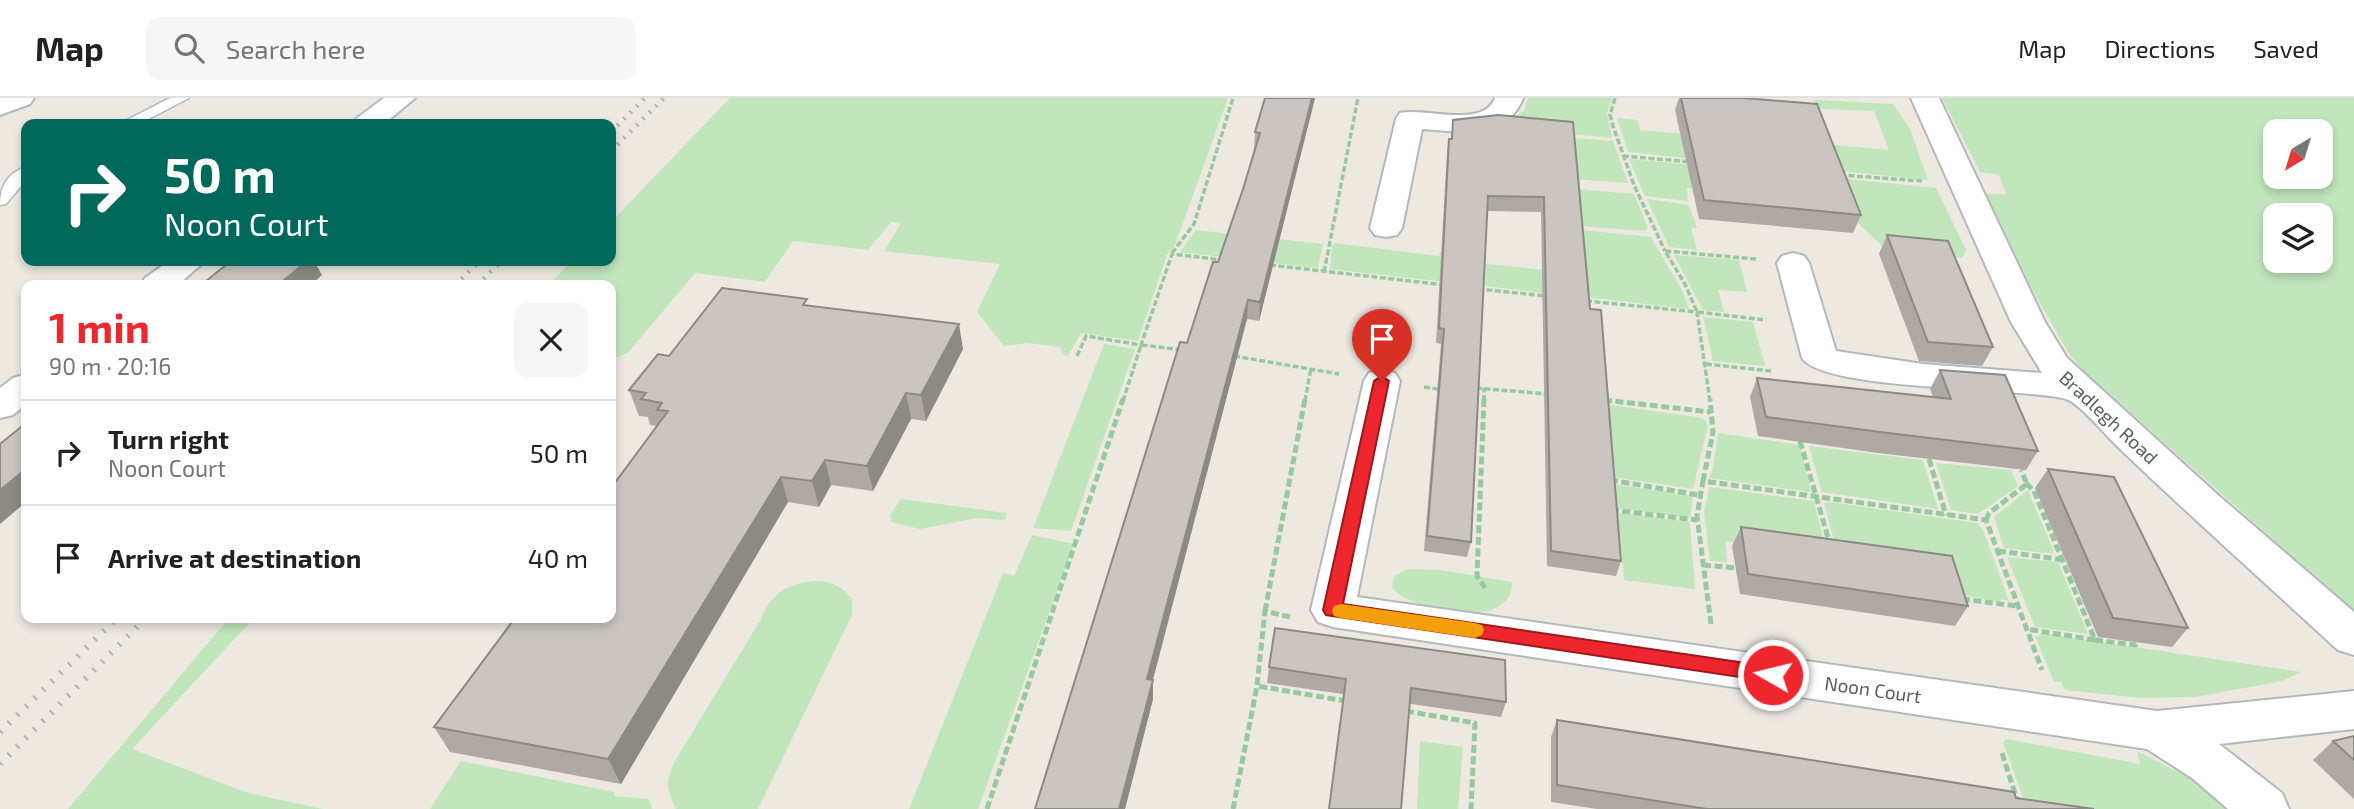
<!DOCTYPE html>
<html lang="en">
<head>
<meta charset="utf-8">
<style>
  body { margin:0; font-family:"Exo 2",sans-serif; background:#f6f6f6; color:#222; height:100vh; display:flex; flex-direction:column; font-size:26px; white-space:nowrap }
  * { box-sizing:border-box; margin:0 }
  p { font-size:23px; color:#767676 }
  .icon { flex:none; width:38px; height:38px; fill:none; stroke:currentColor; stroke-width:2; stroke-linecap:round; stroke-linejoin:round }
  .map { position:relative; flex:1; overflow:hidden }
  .panel { position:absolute; left:21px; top:182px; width:595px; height:343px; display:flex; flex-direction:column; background:#fff; border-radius:14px; box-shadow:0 4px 10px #0003 }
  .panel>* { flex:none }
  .banner { position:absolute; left:21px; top:21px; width:595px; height:147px; border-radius:14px; box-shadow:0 4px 10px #0003; background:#00695c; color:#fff; overflow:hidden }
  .needle { width:46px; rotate:218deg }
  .fabs { position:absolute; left:2263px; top:21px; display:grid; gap:14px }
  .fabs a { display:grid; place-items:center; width:70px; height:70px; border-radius:14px; background:#fff; box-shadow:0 4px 10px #0003; font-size:35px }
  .pin { position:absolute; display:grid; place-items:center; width:60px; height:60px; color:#fff; margin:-72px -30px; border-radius:50% 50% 50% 0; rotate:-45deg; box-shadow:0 0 7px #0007 }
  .pin .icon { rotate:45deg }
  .me { position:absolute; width:77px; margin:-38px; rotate:278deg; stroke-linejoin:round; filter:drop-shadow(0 0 5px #0008) }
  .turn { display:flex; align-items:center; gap:24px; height:147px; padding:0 28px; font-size:32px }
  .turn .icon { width:91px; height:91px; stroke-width:2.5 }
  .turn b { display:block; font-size:49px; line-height:60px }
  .round { display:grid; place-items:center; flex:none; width:74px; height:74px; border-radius:14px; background:#f6f6f6 }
  .headline { display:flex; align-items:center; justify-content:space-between; height:119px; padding:0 28px }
  h1 { font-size:42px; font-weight:700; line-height:52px; color:#ee262d }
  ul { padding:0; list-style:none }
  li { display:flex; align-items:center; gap:21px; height:105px; padding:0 28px; border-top:2px solid #e0e0e0 }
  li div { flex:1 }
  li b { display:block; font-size:26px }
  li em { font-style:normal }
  header { display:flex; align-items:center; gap:42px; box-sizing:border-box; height:98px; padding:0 35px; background:#fff; border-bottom:2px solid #e0e0e0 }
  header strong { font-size:33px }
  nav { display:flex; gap:38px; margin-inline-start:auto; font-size:24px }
  .search { width:490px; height:63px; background:#f6f6f6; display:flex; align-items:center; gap:18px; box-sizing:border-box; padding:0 24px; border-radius:14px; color:#767676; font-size:26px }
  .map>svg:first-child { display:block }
  .green { fill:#c1e6bc; fill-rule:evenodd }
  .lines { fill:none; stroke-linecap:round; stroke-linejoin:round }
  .service-casing { stroke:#b4b8bc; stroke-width:3 }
  .minor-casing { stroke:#b4b8bc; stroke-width:4 }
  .tertiary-casing { stroke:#b4b8bc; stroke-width:4 }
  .path-far1 { stroke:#97c99f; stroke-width:3.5; stroke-dasharray:6 2.5; stroke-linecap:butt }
  .path { stroke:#97c99f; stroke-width:5; stroke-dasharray:8 3.5; stroke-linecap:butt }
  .service { fill:#fff; fill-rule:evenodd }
  .minor { fill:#fff; fill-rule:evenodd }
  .tertiary { fill:#fff; fill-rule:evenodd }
  .rail-far1 { stroke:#b2b3b3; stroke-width:4.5; stroke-dasharray:2 7; stroke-linecap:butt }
  .rail { stroke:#b2b3b3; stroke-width:6; stroke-dasharray:2 10; stroke-linecap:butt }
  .wall { fill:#aea9a5 }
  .shaded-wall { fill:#8d8a86 }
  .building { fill:#cac5c0; stroke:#8d8a86; stroke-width:2 }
  .route { fill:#ee262d; stroke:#9b191d; stroke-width:2 }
  .slow { fill:#f59e0b }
  .labels { text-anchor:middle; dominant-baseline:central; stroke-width:5; stroke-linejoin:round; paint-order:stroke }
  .street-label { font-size:19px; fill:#595e62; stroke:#fff }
</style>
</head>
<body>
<header>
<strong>Map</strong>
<div class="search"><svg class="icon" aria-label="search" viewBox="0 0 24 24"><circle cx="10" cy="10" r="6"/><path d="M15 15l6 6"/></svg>Search here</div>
<nav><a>Map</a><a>Directions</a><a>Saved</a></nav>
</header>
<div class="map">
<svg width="2354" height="711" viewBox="0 0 2354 711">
  <rect width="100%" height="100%" fill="#ede9e1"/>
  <g class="green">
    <polygon points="730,0 1228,0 1175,147 1167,157 1138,243 1081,235 1068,258 1064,257 1060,249 1027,245 1004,248 977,214 1000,166 884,153 901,125 891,124 868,152 793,143 765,184 695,175 628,255 619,259 611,258 611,187 548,187 572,163 611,163 611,124"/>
    <polygon points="1528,0 1612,0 1607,15 1612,40 1571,36 1515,20 1524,13"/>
    <path d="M1942 0H2354V514L2086 275 2069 256 2032 191 1986 96H2006L1999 77 1980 74ZM2275 33H2320V79H2275ZM2275 117H2320V163H2275Z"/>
    <polygon points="1815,2 1893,6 1910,31 1928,82 1810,70 1800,44 1889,52 1874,13 1821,11 1813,5"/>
    <polygon points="1617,20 1637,22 1640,32 1706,38 1712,63 1628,54"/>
    <polygon points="1575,40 1613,43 1628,85 1576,81"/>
    <polygon points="1629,61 1756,73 1763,97 1687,90 1688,103 1645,98"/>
    <polygon points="1839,80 1936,90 1966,152 1962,160 1884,150 1858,125"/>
    <polygon points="1577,91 1634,96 1648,130 1644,133 1582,128"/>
    <polygon points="1647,101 1689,107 1697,130 1691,130 1697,152 1669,149"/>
    <polygon points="1196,132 1323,146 1318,170 1180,154"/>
    <polygon points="1582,132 1651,139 1682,192 1689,211 1559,196"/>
    <polygon points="1335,145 1439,158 1440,154 1474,157 1473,187 1330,171 1332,147"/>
    <polygon points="1674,157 1739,162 1747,194 1718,192 1724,214 1703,212"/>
    <polygon points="1486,166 1548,172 1552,196 1485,188"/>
    <polygon points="1703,219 1753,224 1765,268 1713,263"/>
    <polygon points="1104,246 1135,251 1071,433 1033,430"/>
    <polygon points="1576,302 1703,320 1708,327 1693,391 1612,379 1610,320 1578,315"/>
    <polygon points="1718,335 1800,347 1811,394 1709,380 1713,371"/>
    <polygon points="1809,348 1923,362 1938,411 1822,394"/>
    <polygon points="1936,365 2011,372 2018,388 1978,416 1951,412"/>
    <polygon points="1614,386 1693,398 1690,420 1617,410"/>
    <polygon points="1709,389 1814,403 1827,456 1725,443 1727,464 1710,463 1704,414"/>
    <polygon points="2028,392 2054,454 2052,456 2004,450 1994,419"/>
    <polygon points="901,401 1007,415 1005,422 977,420 920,431 891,424 890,417"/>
    <polygon points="1829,404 1977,425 1983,432 2009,503 2000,501 2000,504 1955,496 1838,457 1824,405"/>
    <polygon points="1618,415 1690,424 1695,491 1624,482"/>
    <polygon points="1032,437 1074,446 978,711 909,711 1003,475 1014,478"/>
    <polygon points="2007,459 2058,464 2088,536 2035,529"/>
    <path d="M1408 471 1441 472 1512 484C1513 534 1413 514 1392 490L1394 478Z"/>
    <path d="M815 483C833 484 840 487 852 501V517L758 711H676C666 689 665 685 675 663L761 521C771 495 787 486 815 483Z"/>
    <polygon points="229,520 254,520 132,651 248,695 323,711 68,711"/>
    <polygon points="2040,535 2301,574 2282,583 2195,599 2140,600 2065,592 2061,584 2054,584 2035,538 2041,539"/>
    <polygon points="2006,641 2140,666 2137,653 2209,690 2236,711 2027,711 2003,644"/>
    <polygon points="1420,643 1463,649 1458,711 1417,711"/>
    <polygon points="461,663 614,694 614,698 649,701 652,711 430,711"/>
  </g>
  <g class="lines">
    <g class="service-casing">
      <g id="service">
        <polygon points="170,0 189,0 139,26 119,26"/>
        <path d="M26 69V82L6 106 0 107C0 89 7 75 26 69Z"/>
      </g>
    </g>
    <g class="minor-casing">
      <g id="minor">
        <polygon points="384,0 415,0 384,26 353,26 357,20"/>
        <path d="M1495 0H1523C1508 41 1458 34 1422 31L1402 130 1397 137 1386 139 1375 137 1370 130 1396 21 1400 15C1426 9 1483 31 1495 0Z"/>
        <path d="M1911 0H1939L2045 224 2067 260 2219 398 2354 514V557L2338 552C2264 484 2189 417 2116 347 2106 337 2078 304 2066 301 2020 289 1824 293 1802 260L1777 165 1782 158 1793 155 1804 158 1809 165 1836 253 1923 266 2042 275 2011 224Z"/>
        <polygon points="169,163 205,163 178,187 141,187 145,180"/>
        <polygon points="1382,271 1395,275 1400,283 1357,499 2157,613 2354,593 2354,631 2219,646 2282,695 2289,711 2228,711 2192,680 2147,651 1333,529 1318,524 1311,512 1364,283 1369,275"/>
        <polygon points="26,276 26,306 13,317 0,320 0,290 13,280"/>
      </g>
    </g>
    <g class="tertiary-casing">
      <polygon id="tertiary" points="0,0 34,0 30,6 0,17"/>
    </g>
    <g class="path-far1">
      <polyline points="1615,0 1610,17 1613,28 1634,87 1665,153"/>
      <polyline points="1623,58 1692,64"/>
      <polyline points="1840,77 1922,83"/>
      <polyline points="1172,155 1194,126 1233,0"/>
      <polyline points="1756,161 1665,153 1685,186 1697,214 1766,222"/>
      <polyline points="1270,167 1445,187"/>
      <polyline points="1324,174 1358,0"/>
      <polyline points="1478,191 1546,198"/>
      <polyline points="1586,203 1697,214 1710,303"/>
      <polyline points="1077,258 1086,238 1141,247 1172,156 1223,162"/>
      <polyline points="1234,258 1339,276"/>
      <polyline points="1706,266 1771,273"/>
      <polyline points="1424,289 1443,292"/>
      <polyline points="1476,290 1547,296"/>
      <polyline points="1604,302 1609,303"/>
      <polyline points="1123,303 1141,247 1183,252"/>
      <polyline points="1305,303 1311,270"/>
      <polyline points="1484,303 1484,290"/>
    </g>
    <g class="path">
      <polyline points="1484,301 1477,478 1485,490"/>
      <polyline points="1604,302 1711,314"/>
      <polyline points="1800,343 1829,443"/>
      <polyline points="1929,361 1946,417"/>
      <polyline points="1610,382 1699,397"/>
      <polyline points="1703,383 1713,334 1710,301"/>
      <polyline points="2026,385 2034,393 2095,542 2027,531"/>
      <polyline points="1611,412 1697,422"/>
      <polyline points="1986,422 1989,415 2027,386 2021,372"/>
      <polyline points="1998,453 2065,462"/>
      <polyline points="1703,467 1736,470"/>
      <polyline points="1962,501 2017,508"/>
      <polyline points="1265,513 1305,301"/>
      <polyline points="1290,519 1265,513 1257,588 1346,603"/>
      <polyline points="1711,526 1697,418 1703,383 1986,422 2042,572"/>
      <polyline points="2095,542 2136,547 2139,545"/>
      <polyline points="1406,613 1475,625 1471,711"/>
      <polyline points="2002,655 2020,711"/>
      <polyline points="987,711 1123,301"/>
      <polyline points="1233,711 1257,588"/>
    </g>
    <use href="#service" class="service"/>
    <use href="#minor" class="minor"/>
    <use href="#tertiary" class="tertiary"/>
    <g class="rail-far1">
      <polyline points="611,34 645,0"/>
      <polyline points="611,53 664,0"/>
      <polyline points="455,187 480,163"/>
      <polyline points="477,187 502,163"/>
    </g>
    <g class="rail">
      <polyline points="0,634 117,520"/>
      <polyline points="0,666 146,520"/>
    </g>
  </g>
  <g class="wall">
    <polygon points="1315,0 1259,223 1247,221 1153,582 1153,601 1125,711 1035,711 1187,245 1218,164 1243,91 1254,52 1255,34"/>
    <polygon points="1679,0 1743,0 1861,117 1853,135 1699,121 1675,12"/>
    <polygon points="1453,22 1573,24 1590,211 1621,463 1616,478 1547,468 1541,114 1487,113 1471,444 1467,459 1424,453 1441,246 1436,245 1447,55 1449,41 1451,41"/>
    <polygon points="1887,137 1993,249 1982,268 1919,263 1879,156"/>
    <polygon points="808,207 963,251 926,323 911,321 873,393 831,387 819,409 788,404 621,686 450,654 434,629 657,328 650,327 648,319 639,318 629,292 669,258"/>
    <polygon points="1940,272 2038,353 2026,372 1878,355 1758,338 1750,299 1757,280 1933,299 1930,291"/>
    <polygon points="2048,371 2188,530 2172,549 2098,539 2035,390"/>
    <polygon points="1741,429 1968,508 1955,528 1740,496 1732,448"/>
    <polygon points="1269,569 1506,604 1501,619 1267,585"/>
    <polygon points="1557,622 2016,700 2094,711 1597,711 1551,704 1551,639"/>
    <polygon points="2354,638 2354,701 2313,662 2333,643"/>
  </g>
  <g class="shaded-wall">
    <polygon points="1312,0 1315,0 1259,223 1260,204"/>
    <polygon points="307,163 314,163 322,177 311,187 278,187"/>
    <polygon points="1248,202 1247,221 1148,600 1147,581"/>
    <polygon points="959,226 963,251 926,323 921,297"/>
    <polygon points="906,295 911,321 873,393 867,368"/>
    <polygon points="825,362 831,387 819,409 812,383"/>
    <polygon points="26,371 26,404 0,426 0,392"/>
    <polygon points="781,379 788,404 621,686 608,661"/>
    <polygon points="1153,582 1153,601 1125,711 1119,711"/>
  </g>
  <g class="building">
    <polygon points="1265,0 1312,0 1260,204 1248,202 1147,581 1153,582 1119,711 1035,711 1180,244 1187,245 1213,164 1218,164 1243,91 1260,35 1255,34"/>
    <polygon points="1681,0 1743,0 1817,6 1861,117 1704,102"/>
    <polygon points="1498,17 1573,24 1590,211 1601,212 1621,463 1551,453 1544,99 1488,98 1471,444 1427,438 1444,231 1439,230 1449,41 1452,41 1453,22"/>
    <polygon points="1887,137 1948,143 1993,249 1928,244"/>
    <polygon points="231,163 307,163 278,187 201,187"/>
    <polygon points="722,190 807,201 803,207 959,226 921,297 906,295 867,368 825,362 812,383 781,379 608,661 434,629 515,520 611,520 611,390 668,313 657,312 662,305 641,301 646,295 629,292 658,256 669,258"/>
    <polygon points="1940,272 2005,277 2038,353 1888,335 1766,319 1757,280 1951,301"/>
    <polygon points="26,325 26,371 0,392 0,346"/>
    <polygon points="2048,371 2114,379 2188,530 2113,520"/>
    <polygon points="1741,429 1952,458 1968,508 1748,476"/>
    <polygon points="1275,530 1505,562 1506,604 1411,590 1401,711 1329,711 1346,581 1269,569"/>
    <polygon points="1557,622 2014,694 2016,700 2094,711 1707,711 1557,687"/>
    <polygon points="2354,638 2354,662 2333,643"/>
  </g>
  <polygon class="route" points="1382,278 1389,283 1343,506 1773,569 1780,571 1783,577 1780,582 1773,584 1326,517 1323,512 1374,283"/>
  <polygon class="slow" points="1341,506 1475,525 1482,527 1484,532 1482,537 1475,540 1341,520 1334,518 1332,513 1334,508"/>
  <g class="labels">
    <g class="street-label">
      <text transform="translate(2109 319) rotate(43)">Bradlegh Road</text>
      <text transform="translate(1873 591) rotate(8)">Noon Court</text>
    </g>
  </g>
</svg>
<div class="fabs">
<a><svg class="needle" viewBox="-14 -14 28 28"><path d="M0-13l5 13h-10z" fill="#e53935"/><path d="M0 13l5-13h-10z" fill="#767676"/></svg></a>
<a><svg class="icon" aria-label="layers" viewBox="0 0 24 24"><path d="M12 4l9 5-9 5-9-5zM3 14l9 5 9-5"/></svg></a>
</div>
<div class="pin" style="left:1382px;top:283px;background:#d93025"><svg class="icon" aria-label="arrive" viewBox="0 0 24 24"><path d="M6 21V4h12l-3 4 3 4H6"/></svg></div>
<svg class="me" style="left:1773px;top:577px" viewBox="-20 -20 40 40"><circle r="17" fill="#ee262d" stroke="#fff" stroke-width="3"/><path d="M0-11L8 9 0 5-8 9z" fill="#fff"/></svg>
<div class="banner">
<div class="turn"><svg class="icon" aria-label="right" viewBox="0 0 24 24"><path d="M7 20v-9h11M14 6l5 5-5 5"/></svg><div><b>50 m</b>Noon Court</div></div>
</div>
<section class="panel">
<div class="headline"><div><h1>1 min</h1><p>90 m · 20:16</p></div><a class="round"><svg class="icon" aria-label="close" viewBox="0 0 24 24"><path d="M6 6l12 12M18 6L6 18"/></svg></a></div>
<ul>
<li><svg class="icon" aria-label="right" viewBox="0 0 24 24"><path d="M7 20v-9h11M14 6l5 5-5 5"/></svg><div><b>Turn right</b><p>Noon Court</p></div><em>50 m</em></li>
<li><svg class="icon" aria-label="arrive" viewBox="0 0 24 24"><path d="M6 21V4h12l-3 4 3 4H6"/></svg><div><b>Arrive at destination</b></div><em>40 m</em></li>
</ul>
</section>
</div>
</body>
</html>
